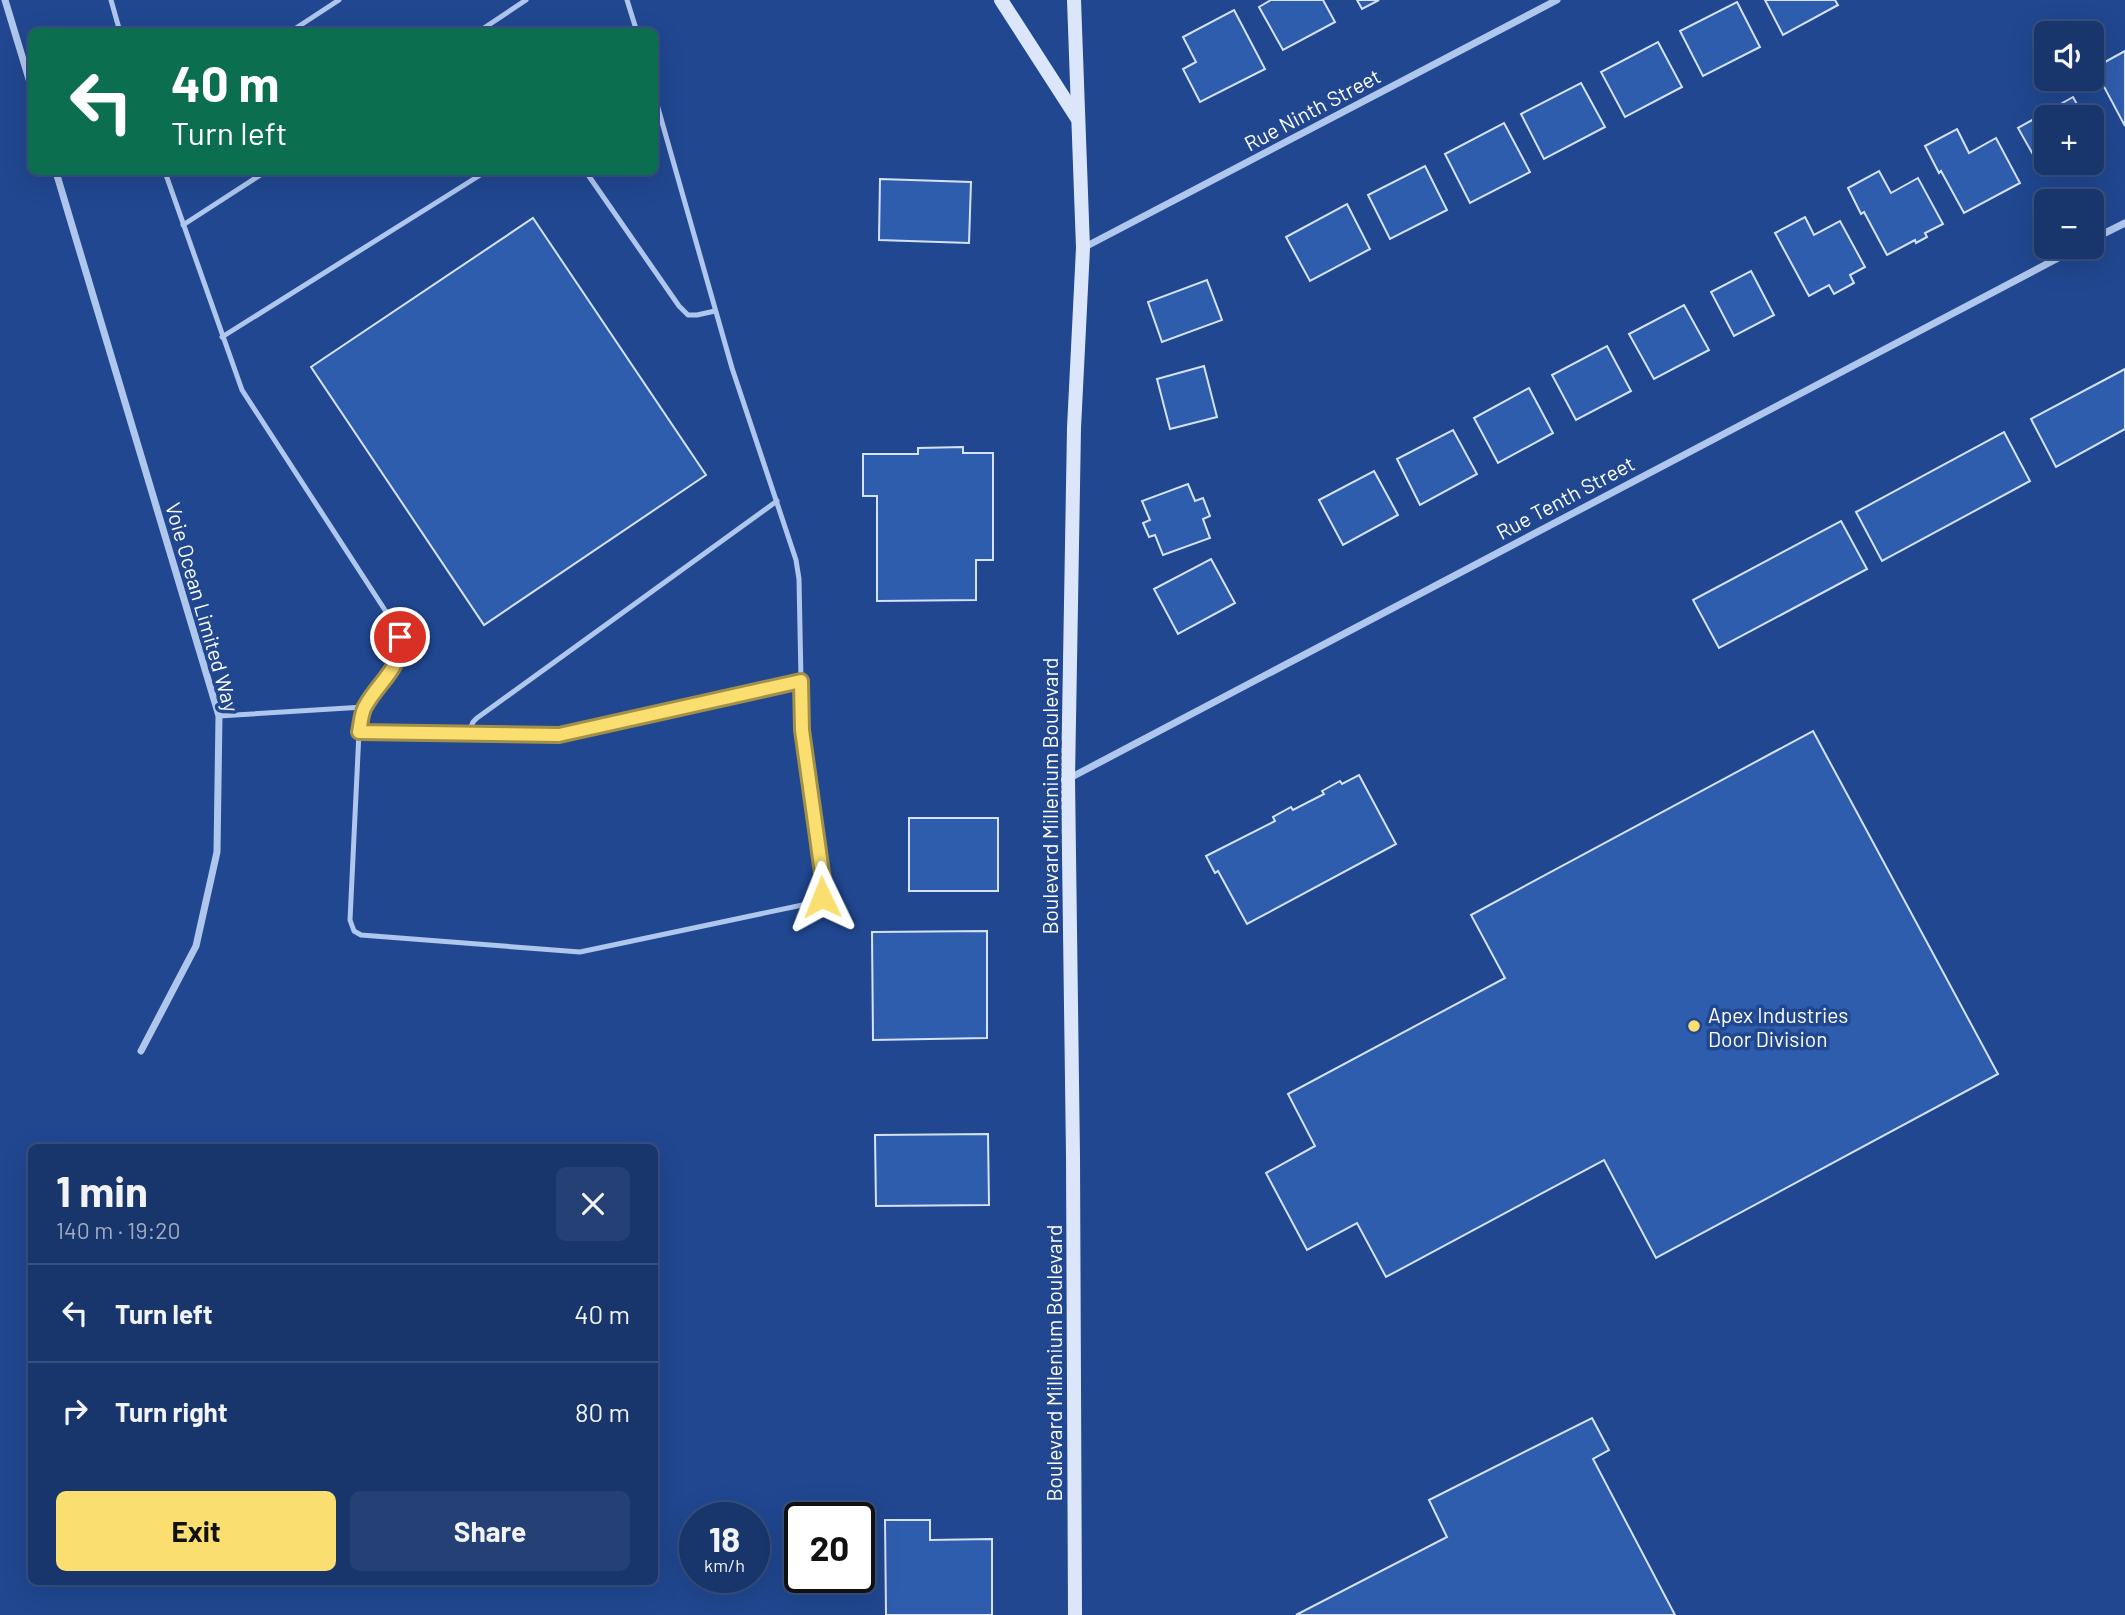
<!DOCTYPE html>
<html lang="en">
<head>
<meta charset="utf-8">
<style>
  body { margin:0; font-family:Barlow,sans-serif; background:#254074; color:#f1f3f6; height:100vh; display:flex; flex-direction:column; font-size:26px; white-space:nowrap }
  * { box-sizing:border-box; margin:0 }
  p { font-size:23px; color:#9fabc2 }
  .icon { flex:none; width:38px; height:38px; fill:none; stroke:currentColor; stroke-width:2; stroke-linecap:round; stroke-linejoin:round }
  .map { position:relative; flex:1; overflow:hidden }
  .details { position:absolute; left:28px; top:1144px; width:630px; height:441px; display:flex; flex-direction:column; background:#18356c; border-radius:10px; box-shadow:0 7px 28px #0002,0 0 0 2px #36507f }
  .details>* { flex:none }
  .top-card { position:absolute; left:28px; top:28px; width:630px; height:147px; border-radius:10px; box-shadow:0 7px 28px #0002,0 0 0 2px #36507f; background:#0b6e4f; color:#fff; overflow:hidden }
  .buttons { position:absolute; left:2034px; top:21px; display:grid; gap:14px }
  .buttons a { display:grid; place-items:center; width:70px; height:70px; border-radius:10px; background:#18356c; box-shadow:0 7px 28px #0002,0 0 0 2px #36507f; font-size:35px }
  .speed { position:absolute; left:679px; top:1502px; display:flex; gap:14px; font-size:35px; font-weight:700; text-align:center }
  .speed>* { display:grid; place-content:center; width:91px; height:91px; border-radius:50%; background:#18356c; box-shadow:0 7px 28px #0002,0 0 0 2px #36507f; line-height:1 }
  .speed small { font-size:18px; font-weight:400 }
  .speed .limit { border:4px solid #111; border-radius:10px; background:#fff; color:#111 }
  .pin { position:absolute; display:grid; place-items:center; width:60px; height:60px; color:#fff; margin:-30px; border:4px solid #fff; border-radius:50%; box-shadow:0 2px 7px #0007 }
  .me { position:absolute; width:77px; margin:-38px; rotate:358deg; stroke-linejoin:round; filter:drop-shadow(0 0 5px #0008) }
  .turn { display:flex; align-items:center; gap:24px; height:147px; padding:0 28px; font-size:32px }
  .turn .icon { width:91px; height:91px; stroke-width:2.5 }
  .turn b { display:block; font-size:49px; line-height:60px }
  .round { display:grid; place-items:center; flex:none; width:74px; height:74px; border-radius:10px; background:#254074 }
  .headline { display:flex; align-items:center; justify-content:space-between; height:119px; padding:0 28px }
  h1 { font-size:42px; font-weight:700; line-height:52px }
  .button { display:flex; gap:14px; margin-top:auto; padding:14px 28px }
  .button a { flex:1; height:80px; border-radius:10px; background:#fade70; color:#111; font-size:28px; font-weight:700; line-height:80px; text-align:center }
  .button a+a { background:#254074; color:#f1f3f6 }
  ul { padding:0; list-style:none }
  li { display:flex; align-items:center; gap:21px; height:98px; padding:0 28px; border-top:2px solid #36507f }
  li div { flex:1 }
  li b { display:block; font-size:26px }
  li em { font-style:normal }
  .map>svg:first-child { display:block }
  .building { fill:#2f5dad; stroke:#d5e2f9; stroke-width:2 }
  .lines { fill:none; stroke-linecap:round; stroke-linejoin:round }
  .lane { stroke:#afc6ed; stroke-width:5 }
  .street { stroke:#afc6ed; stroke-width:7 }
  .secondary { stroke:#dce6fa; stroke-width:14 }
  .route-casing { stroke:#a29049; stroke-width:18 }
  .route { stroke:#fade70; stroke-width:12 }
  .poi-dot { fill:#fade70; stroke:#204790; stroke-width:2.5 }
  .labels { text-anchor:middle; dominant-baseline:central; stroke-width:7; stroke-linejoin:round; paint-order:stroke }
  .street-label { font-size:21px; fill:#fff; stroke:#204790 }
  .poi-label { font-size:21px; fill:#fff; stroke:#204790; text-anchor:start }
</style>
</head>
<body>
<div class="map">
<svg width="2125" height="1615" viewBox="0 0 2125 1615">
  <rect width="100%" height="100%" fill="#204790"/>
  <g class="building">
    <polygon points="1271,0 1323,0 1335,22 1283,50 1259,7"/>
    <polygon points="1357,0 1379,0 1362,9"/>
    <polygon points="1765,0 1835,0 1838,5 1783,35"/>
    <polygon points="1737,2 1760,47 1703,76 1680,31"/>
    <polygon points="1234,10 1265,69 1200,102 1183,69 1196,62 1183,37"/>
    <polygon points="1658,42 1682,87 1625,117 1601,72"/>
    <polygon points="2125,51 2125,126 2094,68"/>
    <polygon points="1581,83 1605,127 1544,159 1521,114"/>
    <polygon points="2073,97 2084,117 2046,117 2046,163 2059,163 2043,172 2018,128"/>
    <polygon points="1504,123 1530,172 1470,203 1445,154"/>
    <polygon points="1957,129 1969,153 1996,138 2020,183 1964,213 1941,171 1939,173 1925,146"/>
    <polygon points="2091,130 2098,142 2091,145"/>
    <polygon points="1425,166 1447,210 1390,239 1368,195"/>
    <polygon points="1879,171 1891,193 1918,178 1943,224 1925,233 1927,237 1916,243 1915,240 1887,255 1864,212 1861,214 1848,188"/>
    <polygon points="880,179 971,182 969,243 879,240"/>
    <polygon points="1347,204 1370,249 1310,281 1286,237"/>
    <polygon points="1805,217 1814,235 1840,221 1865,267 1850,275 1854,283 1834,294 1829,285 1809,296 1775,233"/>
    <polygon points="533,218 706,475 484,625 311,367"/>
    <polygon points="1751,271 1774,315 1734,336 1711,292"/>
    <polygon points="1207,280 1222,320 1162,342 1148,302"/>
    <polygon points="1684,305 1709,350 1654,379 1629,334"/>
    <polygon points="1607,346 1631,391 1576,420 1552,375"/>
    <polygon points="1204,366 1217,417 1170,429 1157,379"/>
    <polygon points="2125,369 2125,429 2056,467 2031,419"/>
    <polygon points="1529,388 1553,433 1498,463 1474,418"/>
    <polygon points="1453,430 1477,474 1420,505 1397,459"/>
    <polygon points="2004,432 2030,481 1882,561 1856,512"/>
    <polygon points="963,447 963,453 993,453 993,560 976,560 976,600 877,601 877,496 863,496 863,454 918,454 918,448"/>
    <polygon points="1374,471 1398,515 1343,545 1319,500"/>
    <polygon points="1188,484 1195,501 1203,498 1210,516 1203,519 1210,538 1163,555 1155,535 1149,537 1143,523 1150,520 1142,501"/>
    <polygon points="1841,521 1867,569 1719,648 1693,600"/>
    <polygon points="1211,559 1235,603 1178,634 1154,589"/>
    <polygon points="1813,731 1998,1074 1656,1258 1604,1160 1386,1277 1357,1223 1307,1250 1266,1173 1315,1146 1288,1094 1505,978 1471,915"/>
    <polygon points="1359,775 1396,844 1247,924 1218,871 1215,873 1206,856 1275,821 1273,817 1291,807 1293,810 1324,794 1322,791 1340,781 1342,784"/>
    <rect x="909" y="818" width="89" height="73"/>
    <polygon points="987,931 987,1038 873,1040 872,932"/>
    <polygon points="988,1134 989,1205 876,1206 875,1135"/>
    <polygon points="1592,1418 1609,1450 1593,1459 1675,1615 1296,1615 1447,1537 1429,1500"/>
    <polygon points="885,1520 930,1520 930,1540 992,1539 992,1615 886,1615"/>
  </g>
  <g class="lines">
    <g class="lane">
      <polyline points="111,0 120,32"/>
      <polyline points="627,0 637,32"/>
      <polyline points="290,32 339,0"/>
      <polyline points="478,32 526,0"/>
      <path d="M165 172 242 390 394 624C411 665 382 674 365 705 361 712 361 723 359 732L350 920 354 931 361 935 580 952 812 903 822 897 824 887 802 730 799 579 796 560 732 368 654 94"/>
      <polyline points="586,172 679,306 688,315 697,315 715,311"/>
      <polyline points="183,225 265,172"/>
      <polyline points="222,337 485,172"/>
      <polyline points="219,716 364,707"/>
      <polyline points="359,732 559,735 801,681"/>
      <polyline points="468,734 473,722 477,718 777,501"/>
    </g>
    <g class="street">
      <polyline points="5,0 32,89"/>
      <polyline points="56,172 219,716 217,852 196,946 141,1051"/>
      <polyline points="2091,240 2125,223"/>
      <polyline points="1083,248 1557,0"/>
      <polyline points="1068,779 2079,247"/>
    </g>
    <g class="secondary">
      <polyline points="1001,0 1077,118"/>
      <polyline points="1074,0 1083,248 1074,428 1068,779 1073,1156 1075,1615"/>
    </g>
  </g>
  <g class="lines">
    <g class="route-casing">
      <path id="route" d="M400 637C402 669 380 680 366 705 361 712 361 723 359 732L559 735 801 681 802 730 824 887 822 897"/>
    </g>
    <use href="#route" class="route"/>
  </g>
  <circle class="poi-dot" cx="1694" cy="1026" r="7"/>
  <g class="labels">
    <g class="street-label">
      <text transform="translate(1312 109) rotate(-28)">Rue Ninth Street</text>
      <text transform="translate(1565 497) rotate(-28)">Rue Tenth Street</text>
      <text transform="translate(203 607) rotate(74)">Voie Ocean Limited Way</text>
      <text transform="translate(1049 796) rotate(-90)">Boulevard Millenium Boulevard</text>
      <text transform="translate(1053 1363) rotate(-90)">Boulevard Millenium Boulevard</text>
    </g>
    <g class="poi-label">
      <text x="1708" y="1014">Apex Industries<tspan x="1708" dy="24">Door Division</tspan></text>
    </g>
  </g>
</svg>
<div class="buttons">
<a><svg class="icon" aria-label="sound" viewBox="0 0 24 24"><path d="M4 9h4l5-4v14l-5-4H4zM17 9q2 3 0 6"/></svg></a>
<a>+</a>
<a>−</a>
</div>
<div class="speed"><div>18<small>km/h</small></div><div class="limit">20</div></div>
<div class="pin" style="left:400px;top:637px;background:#d93025"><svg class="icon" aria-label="arrive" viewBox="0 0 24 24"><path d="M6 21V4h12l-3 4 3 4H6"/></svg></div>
<svg class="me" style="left:822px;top:897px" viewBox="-20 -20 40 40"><path d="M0-17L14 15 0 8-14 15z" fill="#fade70" stroke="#fff" stroke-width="4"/></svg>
<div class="top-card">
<div class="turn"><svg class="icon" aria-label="left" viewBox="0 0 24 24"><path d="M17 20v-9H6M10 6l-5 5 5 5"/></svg><div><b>40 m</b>Turn left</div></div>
</div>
<section class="details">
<div class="headline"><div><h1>1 min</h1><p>140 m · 19:20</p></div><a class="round"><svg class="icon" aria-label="close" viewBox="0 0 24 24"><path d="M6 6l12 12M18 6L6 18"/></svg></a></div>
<ul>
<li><svg class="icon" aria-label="left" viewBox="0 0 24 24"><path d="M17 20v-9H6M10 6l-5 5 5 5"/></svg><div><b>Turn left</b></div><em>40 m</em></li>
<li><svg class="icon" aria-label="right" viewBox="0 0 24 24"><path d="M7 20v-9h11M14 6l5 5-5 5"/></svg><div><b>Turn right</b></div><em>80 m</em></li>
</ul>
<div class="button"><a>Exit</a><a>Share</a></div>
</section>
</div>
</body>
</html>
